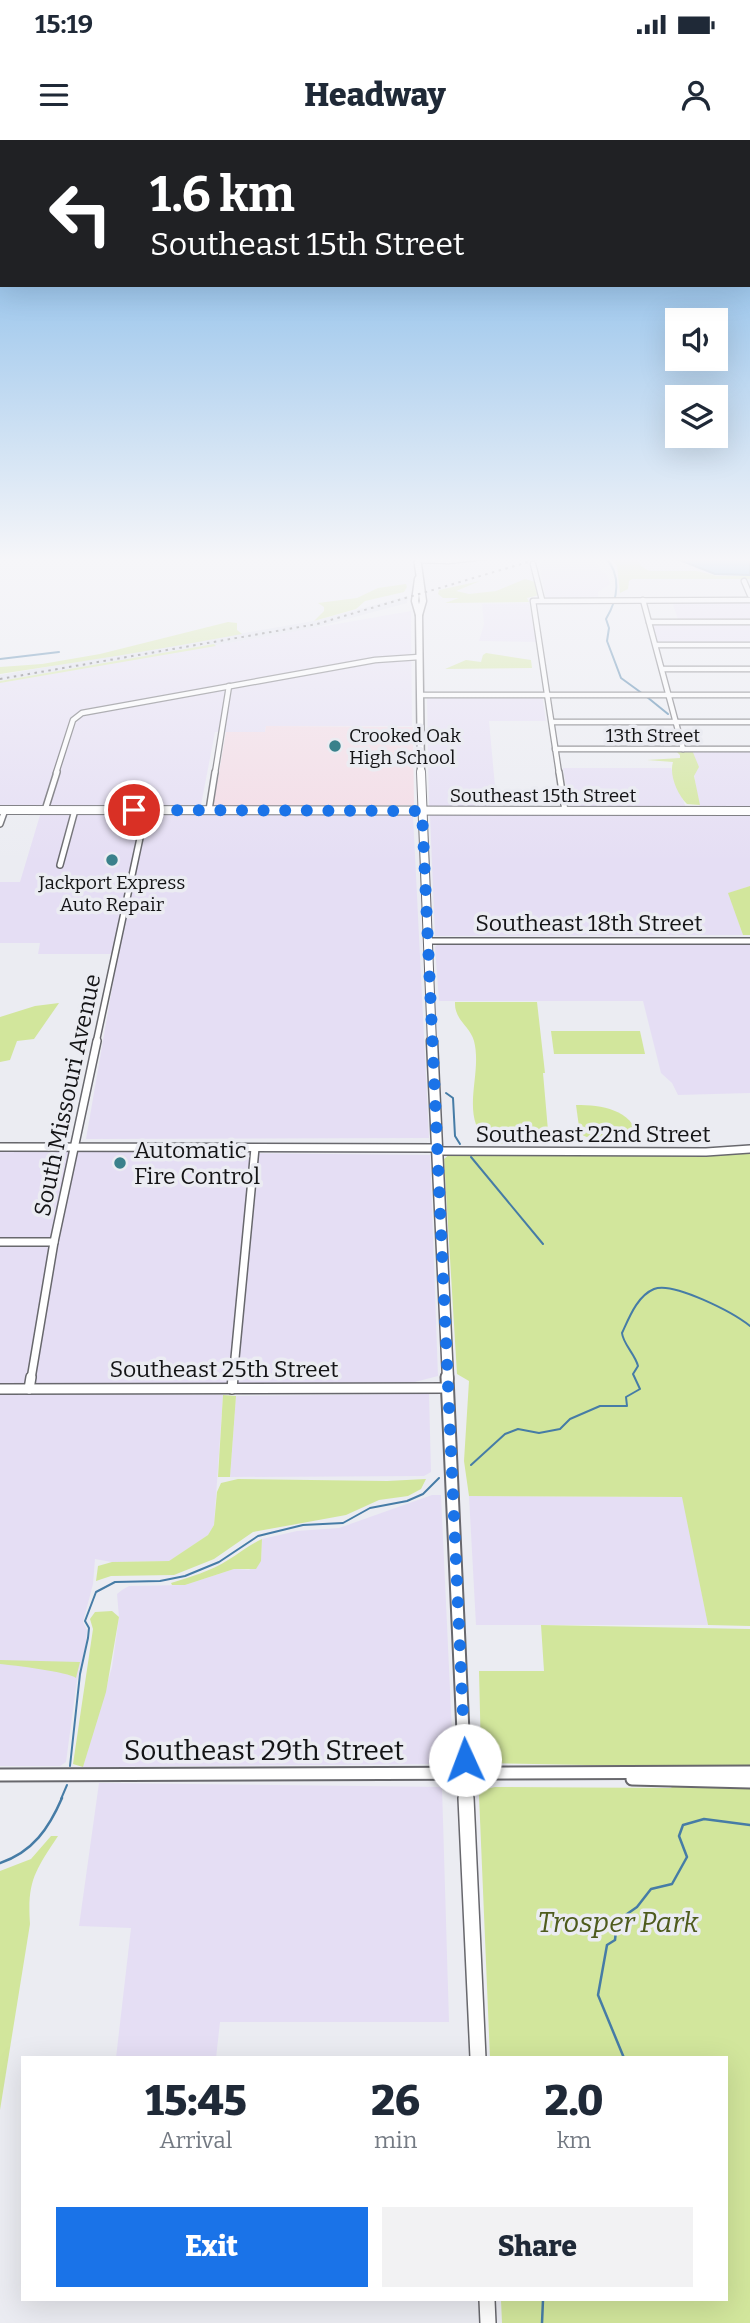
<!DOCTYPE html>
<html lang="en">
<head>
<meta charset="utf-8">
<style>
  body { margin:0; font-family:Bitter,serif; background:#f2f2f3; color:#1f2937; height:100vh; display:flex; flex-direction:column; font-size:26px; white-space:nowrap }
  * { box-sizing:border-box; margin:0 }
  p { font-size:23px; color:#747a83 }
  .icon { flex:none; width:38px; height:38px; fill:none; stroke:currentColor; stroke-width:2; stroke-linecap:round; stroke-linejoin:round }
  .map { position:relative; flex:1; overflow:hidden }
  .panel { position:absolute; left:21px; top:1916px; width:707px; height:245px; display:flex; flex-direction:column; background:#fff; border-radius:0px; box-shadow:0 7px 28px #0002 }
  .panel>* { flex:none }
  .hud { position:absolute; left:0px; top:0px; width:751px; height:147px; box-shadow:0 7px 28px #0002; background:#202124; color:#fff; overflow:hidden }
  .fabs { position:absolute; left:665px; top:168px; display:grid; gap:14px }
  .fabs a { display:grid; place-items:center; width:63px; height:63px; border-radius:0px; background:#fff; box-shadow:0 7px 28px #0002; font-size:35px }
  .pin { position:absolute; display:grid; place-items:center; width:60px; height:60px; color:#fff; margin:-30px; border:4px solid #fff; border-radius:50%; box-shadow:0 2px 7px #0007 }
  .me { position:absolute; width:77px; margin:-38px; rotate:358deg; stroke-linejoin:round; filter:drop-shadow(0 0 5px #0008) }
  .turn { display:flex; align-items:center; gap:24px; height:147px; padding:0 35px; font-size:32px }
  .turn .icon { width:91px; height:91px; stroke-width:2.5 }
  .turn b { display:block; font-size:49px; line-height:60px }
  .eta { display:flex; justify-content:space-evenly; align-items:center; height:119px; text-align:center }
  .eta b { font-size:42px; font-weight:800; line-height:49px }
  .primary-button { display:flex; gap:14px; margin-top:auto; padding:14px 35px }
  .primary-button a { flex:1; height:80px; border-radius:0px; background:#1a73e8; color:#fff; font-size:28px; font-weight:800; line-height:80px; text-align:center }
  .primary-button a+a { background:#f2f2f3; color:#1f2937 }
  .status { display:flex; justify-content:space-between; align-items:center; height:49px; padding:0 35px; background:#fff; direction:ltr }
  .status svg { height:19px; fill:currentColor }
  header { display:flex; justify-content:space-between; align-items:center; height:91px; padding:0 35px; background:#fff; font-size:32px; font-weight:800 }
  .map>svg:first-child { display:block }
  .built { fill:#dddfec }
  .industrial { fill:#e5def4 }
  .education { fill:#f3dbe5 }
  .green { fill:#d2e69c }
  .water { fill:#5ca8e3; stroke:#467ca6; stroke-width:2 }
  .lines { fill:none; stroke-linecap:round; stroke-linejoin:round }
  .stream-far1 { stroke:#467ca6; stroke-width:2 }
  .stream { stroke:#467ca6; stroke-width:2.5 }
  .minor-far3-casing { stroke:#68686d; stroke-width:7 }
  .minor-far2-casing { stroke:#68686d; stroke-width:8 }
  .minor-far1-casing { stroke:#68686d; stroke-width:10 }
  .minor-casing { stroke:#68686d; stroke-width:12 }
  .major-far4-casing { stroke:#68686d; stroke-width:9 }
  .major-far3-casing { stroke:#68686d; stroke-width:10 }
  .major-far2-casing { stroke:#68686d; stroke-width:13 }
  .major-far1-casing { stroke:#68686d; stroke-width:15 }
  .major-casing { stroke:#68686d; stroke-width:18 }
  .minor-far3 { stroke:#fff; stroke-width:4.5 }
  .minor-far2 { stroke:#fff; stroke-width:5 }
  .minor-far1 { stroke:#fff; stroke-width:7 }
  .minor { stroke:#fff; stroke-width:9 }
  .major-far4 { stroke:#fff; stroke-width:6 }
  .major-far3 { stroke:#fff; stroke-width:8 }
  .major-far2 { stroke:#fff; stroke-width:10 }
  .major-far1 { stroke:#fff; stroke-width:11 }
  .major { stroke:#fff; stroke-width:15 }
  .rail { stroke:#56565a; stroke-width:2; stroke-dasharray:2.5 4.5; stroke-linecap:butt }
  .route { stroke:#1a73e8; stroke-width:12; stroke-dasharray:0 21.6 }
  .poi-dot { fill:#3a818b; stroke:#ebecf2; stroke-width:2.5 }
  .labels { text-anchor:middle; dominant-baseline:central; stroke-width:7; stroke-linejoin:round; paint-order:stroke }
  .far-poi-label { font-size:19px; fill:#141416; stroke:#ebecf2; text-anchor:start }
  .far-street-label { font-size:19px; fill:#141416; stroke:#ebecf2 }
  .street-label { font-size:23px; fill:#141416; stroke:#ebecf2 }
  .poi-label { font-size:23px; fill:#141416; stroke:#ebecf2; text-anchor:start }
  .near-street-label { font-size:28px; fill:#141416; stroke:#ebecf2 }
  .near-park-label { font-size:28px; font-style:italic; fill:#4e5b1d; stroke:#ebecf2 }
</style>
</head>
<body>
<div class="status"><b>15:19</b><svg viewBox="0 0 49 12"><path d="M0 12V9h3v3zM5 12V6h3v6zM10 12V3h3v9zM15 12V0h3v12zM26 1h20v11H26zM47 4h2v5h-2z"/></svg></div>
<header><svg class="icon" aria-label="menu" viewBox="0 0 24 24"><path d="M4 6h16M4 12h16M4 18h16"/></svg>Headway<svg class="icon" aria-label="person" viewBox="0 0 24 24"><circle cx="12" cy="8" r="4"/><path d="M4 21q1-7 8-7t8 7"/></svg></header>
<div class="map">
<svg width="750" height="2183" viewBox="0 0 750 2183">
  <rect width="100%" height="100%" fill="#ebecf2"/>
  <polygon class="built" points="408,456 407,463 302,491 0,541 0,535 314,481"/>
  <g class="industrial">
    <polygon points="561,417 593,417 601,431 607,435 610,444 598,452 598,458 546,458 539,423"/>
    <polygon points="750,461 750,504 658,503 651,483 679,482 672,462"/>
    <polygon points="529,463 536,502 479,501 484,484 482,464"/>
    <polygon points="411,471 412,586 266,586 265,592 215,592 201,665 0,666 0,543"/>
    <polygon points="542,555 546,581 489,581 497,668 429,666 427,557"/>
    <polygon points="692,610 750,610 750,669 700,669 696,652"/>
    <polygon points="563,628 671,628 686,668 570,667"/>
    <polygon points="41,672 413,675 429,998 86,999 118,814 38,814 40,803 0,803 0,742 20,742"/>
    <polygon points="430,675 750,675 750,746 729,753 743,795 435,796"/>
    <polygon points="439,803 750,803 750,953 678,955 672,943 661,933 643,861 439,861 435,807"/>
    <polygon points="0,1011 430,1015 438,1236 411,1243 0,1243"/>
    <polygon points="429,1254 431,1332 424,1336 230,1337 236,1256"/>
    <polygon points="0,1255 223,1255 214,1385 208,1395 169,1421 112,1422 95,1419 93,1444 83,1482 87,1490 86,1505 77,1540 66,1622 60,1626 0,1626"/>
    <polygon points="432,1355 441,1355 453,1614 449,1620 444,1624 83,1627 112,1527 119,1477 117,1454 122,1450 129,1446 185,1445 234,1429 249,1430 261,1421 262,1399 297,1391 339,1388"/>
    <polygon points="469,1356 683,1357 708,1485 476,1485"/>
    <polygon points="99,1643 442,1647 449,1882 220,1882 216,1918 116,1918 131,1788 79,1786"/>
  </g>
  <polygon class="education" points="266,586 413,587 414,665 213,667 226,592 265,592"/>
  <g class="green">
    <polygon points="608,417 637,417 641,426 649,431 697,431 717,436 750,436 750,439 632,439 629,441 628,449 620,453 617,426"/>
    <polygon points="525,439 535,442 539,455 527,458 529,462 445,463 459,458 443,458 438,454 439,450 480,441 456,451 469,454 496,451"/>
    <polygon points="406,444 407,447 404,452 365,461 356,469 314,481 324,471 324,467 318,463 357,458 378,448"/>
    <path d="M228 482 237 483V490L242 494C161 509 80 522 0 534V527L42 524 100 514Z"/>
    <polygon points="214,504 216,506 0,543 0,541"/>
    <polygon points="486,513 531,520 532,528 445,529 466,520 481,522 483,515"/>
    <path d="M653 610H692L699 627 694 636 700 665 687 664C677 654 669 634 673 622L647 620 680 618V615L677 612Z"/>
    <polygon points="750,746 750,795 743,795 728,753"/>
    <path d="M455 862H537L545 933H543L549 1002 544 1004 489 1003C458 976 483 936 474 901 470 886 454 880 455 862Z"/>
    <polygon points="59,863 34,899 17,901 10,920 0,922 0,877 35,866"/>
    <polygon points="551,891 640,891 645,914 554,914"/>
    <path d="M576 965C602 965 631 969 639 998L591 999 580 994Z"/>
    <polygon points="451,1013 702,1015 750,1013 750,1486 708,1485 682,1357 469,1356 464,1321 469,1241 457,1234 444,1019"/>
    <polygon points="223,1255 236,1256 230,1337 218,1337"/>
    <polygon points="238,1339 387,1341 426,1339 421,1349 408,1356 379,1360 346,1375 253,1392 214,1419 174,1435 111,1436 96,1441 98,1426 112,1422 169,1421 208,1395 214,1385 217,1352 221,1343"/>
    <path d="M262 1399 261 1421 256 1429H234L185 1445H172L171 1443C190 1437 211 1431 228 1420 240 1413 249 1405 262 1399Z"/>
    <polygon points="112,1471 119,1477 106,1552 83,1627 73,1624 93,1489 90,1479 95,1472"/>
    <polygon points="541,1485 750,1489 750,2183 502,2183 501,2160 726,2160 726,1918 490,1918 479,1655 486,1649 495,1647 671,1648 690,1627 484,1623 481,1614 479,1531 544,1531"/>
    <path d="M0 1520 80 1522 76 1538C69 1532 13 1525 0 1524Z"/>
    <path d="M51 1696H58C35 1731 27 1741 30 1784L0 1970V1731L31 1719Z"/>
  </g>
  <polygon class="water" points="672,417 750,417 750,435 715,434"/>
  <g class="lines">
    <g class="stream-far1">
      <path d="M605 417C622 435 618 459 606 479L609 488 607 501 621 538 643 554"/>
      <polyline points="0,519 59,512"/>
      <polyline points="647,557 668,574"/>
      <polyline points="446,953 453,958 455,996 460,1004"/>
      <polyline points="471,1017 543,1104"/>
      <path d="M471 1325 505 1294 518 1289 539 1293 560 1289 570 1279 600 1266H627L626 1257 640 1249 633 1234 638 1226C635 1214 623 1204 622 1193 629 1178 637 1156 654 1149 673 1141 734 1173 750 1186"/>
      <polyline points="70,1626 80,1534 88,1498 89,1488 85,1481 96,1452 115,1442 160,1441 185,1436 219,1422 258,1396 303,1385 343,1383 370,1368 407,1361 423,1354 439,1338"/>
      <polyline points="61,1659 67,1645"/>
    </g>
    <g class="stream">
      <path d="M0 1723C33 1712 49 1688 62 1658"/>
      <polyline points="624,1918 598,1855 607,1805 615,1800 617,1781 637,1767 651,1749 672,1744 687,1717 679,1696 683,1685 704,1679 750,1685"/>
      <polyline points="542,2183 543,2160"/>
    </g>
    <g class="minor-far3-casing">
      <g id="minor-far3">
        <polyline points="417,420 448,421 485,417"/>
        <polyline points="533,424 542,460"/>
        <polyline points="744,441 750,455"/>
        <polyline points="643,460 683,609"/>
        <polyline points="649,482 750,482"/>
        <polyline points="656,505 750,505"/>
        <polyline points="662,529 750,529"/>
        <polyline points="420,555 750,555"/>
        <polyline points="552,582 750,582"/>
        <polyline points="555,609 750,609"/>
        <polyline points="56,633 73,580 82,573 375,520 419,517"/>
        <polyline points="215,633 229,546"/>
        <polyline points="559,633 533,461 750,460"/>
      </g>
    </g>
    <g class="minor-far2-casing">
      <g id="minor-far2">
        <polyline points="559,632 565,671"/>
        <polyline points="45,670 57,632"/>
        <polyline points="209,670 215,632"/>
        <polyline points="0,684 5,670"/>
        <polyline points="60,725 75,670"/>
        <polyline points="427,801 750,801"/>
        <polyline points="96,903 146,670"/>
      </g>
    </g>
    <g class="minor-far1-casing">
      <g id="minor-far1">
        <polyline points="0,1007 437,1008"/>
        <polyline points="437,1011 706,1012 750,1009"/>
        <polyline points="0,1102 54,1102"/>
        <polyline points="31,1239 54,1102 97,901"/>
        <polyline points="233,1239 255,1008"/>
      </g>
    </g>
    <g class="minor-casing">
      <g id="minor">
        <polyline points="0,1249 448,1248"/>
        <polyline points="29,1249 31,1237"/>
        <polyline points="232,1249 233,1237"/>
      </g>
    </g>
    <g class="major-far4-casing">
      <g id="major-far4">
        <polyline points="417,417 423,461 419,475 421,633"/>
        <polyline points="418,439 415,461 419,475"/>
      </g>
    </g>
    <g class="major-far3-casing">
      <g id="major-far3">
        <polyline points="421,632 432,903"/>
        <polyline points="0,670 750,671"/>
      </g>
    </g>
    <g class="major-far2-casing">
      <polyline id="major-far2" points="432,901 448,1239"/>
    </g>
    <g class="major-far1-casing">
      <g id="major-far1">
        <polyline points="447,1237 466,1659"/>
        <polyline points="0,1635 750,1632"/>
        <polyline points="632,1639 750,1642"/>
      </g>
    </g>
    <g class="major-casing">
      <g id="major">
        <polyline points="466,1658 478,1918"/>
        <polyline points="487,2160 488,2183"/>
      </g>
    </g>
    <use href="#minor-far3" class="minor-far3"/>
    <use href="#minor-far2" class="minor-far2"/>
    <use href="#minor-far1" class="minor-far1"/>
    <use href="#minor" class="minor"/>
    <use href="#major-far4" class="major-far4"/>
    <use href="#major-far3" class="major-far3"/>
    <use href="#major-far2" class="major-far2"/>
    <use href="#major-far1" class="major-far1"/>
    <use href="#major" class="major"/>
    <polyline class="rail" points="0,539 317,484 545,417"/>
  </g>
  <linearGradient id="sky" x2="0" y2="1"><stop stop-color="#70afe6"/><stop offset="0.58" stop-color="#f6f6f9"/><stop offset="1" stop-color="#f6f6f9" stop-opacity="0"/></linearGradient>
  <rect width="750" height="723" fill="url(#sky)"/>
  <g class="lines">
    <polyline class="route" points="134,670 422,671 465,1620"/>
  </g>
  <g class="poi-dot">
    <circle cx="335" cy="606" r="7"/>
    <circle cx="112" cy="720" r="7"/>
    <circle cx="120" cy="1023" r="7"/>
  </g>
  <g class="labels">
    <g class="far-poi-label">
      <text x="349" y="595">Crooked Oak<tspan x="349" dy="22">High School</tspan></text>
      <text x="112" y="742" text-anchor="middle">Jackport Express<tspan x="112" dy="22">Auto Repair</tspan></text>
    </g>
    <g class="far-street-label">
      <text x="653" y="595">13th Street</text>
      <text x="543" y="655">Southeast 15th Street</text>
    </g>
    <g class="street-label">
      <text x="589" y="783">Southeast 18th Street</text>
      <text transform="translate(67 955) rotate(-78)">South Missouri Avenue</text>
      <text x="593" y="994">Southeast 22nd Street</text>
      <text x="224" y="1229">Southeast 25th Street</text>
    </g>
    <g class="poi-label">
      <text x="134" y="1010">Automatic<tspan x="134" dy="26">Fire Control</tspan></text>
    </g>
    <g class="near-street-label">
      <text x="264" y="1610">Southeast 29th Street</text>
    </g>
    <g class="near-park-label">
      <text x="618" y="1782">Trosper Park</text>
    </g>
  </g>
</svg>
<div class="fabs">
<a><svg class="icon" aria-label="sound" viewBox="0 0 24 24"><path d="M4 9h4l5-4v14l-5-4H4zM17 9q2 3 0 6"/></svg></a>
<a><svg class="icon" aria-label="layers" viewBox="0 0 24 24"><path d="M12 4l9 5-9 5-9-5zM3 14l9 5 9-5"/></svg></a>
</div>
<div class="pin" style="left:134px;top:670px;background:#d93025"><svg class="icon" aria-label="arrive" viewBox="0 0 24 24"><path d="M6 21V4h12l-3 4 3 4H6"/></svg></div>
<svg class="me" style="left:465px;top:1620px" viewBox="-20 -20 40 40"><circle r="19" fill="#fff"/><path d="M0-13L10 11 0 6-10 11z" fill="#1a73e8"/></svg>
<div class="hud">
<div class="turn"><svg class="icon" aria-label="left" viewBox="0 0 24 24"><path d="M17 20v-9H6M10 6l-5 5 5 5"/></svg><div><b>1.6 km</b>Southeast 15th Street</div></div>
</div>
<section class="panel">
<div class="eta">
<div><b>15:45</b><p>Arrival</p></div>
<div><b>26</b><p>min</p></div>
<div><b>2.0</b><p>km</p></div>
</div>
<div class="primary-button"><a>Exit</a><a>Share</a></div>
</section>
</div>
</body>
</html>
